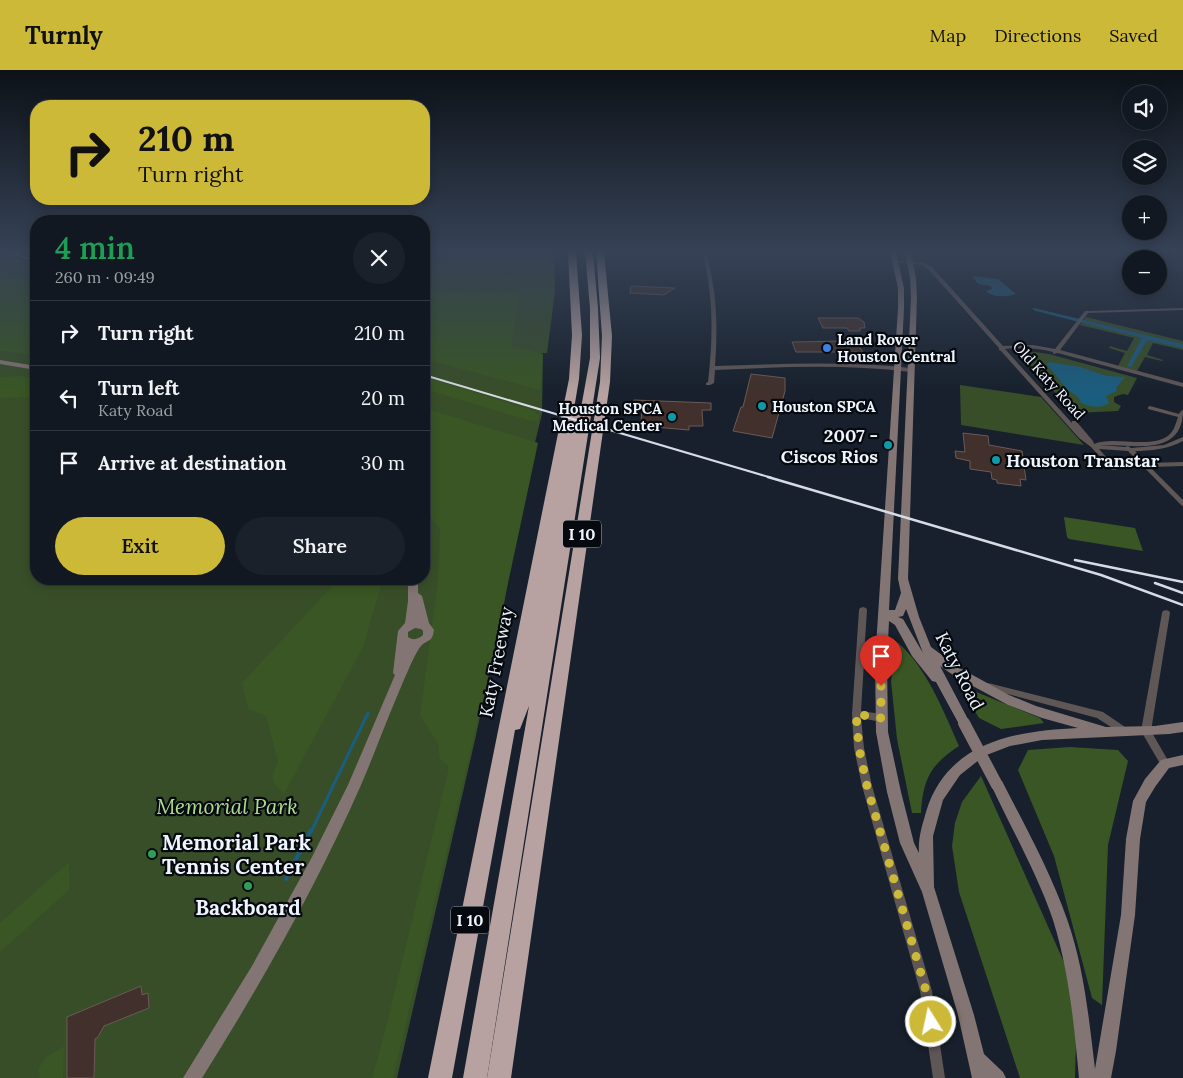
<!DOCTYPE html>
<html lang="en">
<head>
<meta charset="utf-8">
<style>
  body { margin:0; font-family:Lora,serif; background:#1a212a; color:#f1f3f6; height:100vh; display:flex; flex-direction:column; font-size:19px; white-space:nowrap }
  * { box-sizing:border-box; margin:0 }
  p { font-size:16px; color:#9ca0a5 }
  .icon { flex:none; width:28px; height:28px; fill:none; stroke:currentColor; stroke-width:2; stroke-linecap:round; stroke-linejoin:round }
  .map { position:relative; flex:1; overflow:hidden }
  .panel { position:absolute; left:30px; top:145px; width:400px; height:370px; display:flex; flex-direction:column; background:#111821; border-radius:20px; box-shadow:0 2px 12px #0003,0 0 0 1px #30373f }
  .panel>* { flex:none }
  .banner { position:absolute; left:30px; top:30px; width:400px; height:105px; border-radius:20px; box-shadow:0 2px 12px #0003,0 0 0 1px #30373f; background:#cdb938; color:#111; overflow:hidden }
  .controls { position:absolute; left:1122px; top:15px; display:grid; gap:10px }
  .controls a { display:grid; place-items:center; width:45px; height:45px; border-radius:50%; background:#111821; box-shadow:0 2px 12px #0003,0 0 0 1px #30373f; font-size:25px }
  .pin { position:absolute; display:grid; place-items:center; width:42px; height:42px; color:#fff; margin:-51px -21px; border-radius:50% 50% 50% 0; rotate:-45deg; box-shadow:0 0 5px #0007 }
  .pin .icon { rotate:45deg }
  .me { position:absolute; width:55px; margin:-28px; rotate:350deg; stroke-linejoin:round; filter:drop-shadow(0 0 4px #0008) }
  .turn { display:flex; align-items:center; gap:18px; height:105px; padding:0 25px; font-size:22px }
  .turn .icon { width:65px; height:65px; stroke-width:2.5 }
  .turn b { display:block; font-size:35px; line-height:42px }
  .round { display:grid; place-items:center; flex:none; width:52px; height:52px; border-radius:26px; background:#1a212a }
  .headline { display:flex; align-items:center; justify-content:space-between; height:85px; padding:0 25px }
  h1 { font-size:30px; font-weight:600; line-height:38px; color:#1e9e55 }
  .button { display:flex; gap:10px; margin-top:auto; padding:10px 25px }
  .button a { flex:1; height:58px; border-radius:30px; background:#cdb938; color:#111; font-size:20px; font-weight:600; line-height:58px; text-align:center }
  .button a+a { background:#1a212a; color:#f1f3f6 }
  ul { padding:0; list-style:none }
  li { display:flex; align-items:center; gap:15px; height:65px; padding:0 25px; border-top:1px solid #30373f }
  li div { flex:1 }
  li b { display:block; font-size:19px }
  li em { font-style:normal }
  header { display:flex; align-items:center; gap:30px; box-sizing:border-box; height:70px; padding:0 25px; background:#cdb938; color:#111 }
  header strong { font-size:24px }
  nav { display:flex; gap:28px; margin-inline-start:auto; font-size:18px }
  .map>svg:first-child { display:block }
  .green { fill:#384e28 }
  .forest { fill:#395624 }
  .water { fill:#1b5d7e }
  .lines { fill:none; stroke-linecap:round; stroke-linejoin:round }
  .stream-far1 { stroke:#1b5d7e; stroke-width:3 }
  .stream { stroke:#1b5d7e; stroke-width:4 }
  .building { fill:#41302b; stroke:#6c5a54 }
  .street { fill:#5f5656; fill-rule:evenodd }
  .secondary { fill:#837574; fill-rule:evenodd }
  .highway { fill:#b8a2a1; fill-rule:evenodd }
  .rail-far2 { stroke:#d6dce6; stroke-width:1 }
  .rail-far1 { stroke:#d6dce6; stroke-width:2 }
  .rail { stroke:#d6dce6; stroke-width:2.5 }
  .secondary-bridge { stroke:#837574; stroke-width:12 }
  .route { stroke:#cdb938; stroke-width:9; stroke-dasharray:0 16.2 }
  .shop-dot { fill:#3f7fe0; stroke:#060a0f; stroke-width:2 }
  .culture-dot { fill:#0f9aa8; stroke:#060a0f; stroke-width:2 }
  .leisure-dot { fill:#2e9e5b; stroke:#060a0f; stroke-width:2 }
  .labels { text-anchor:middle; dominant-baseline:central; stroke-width:4.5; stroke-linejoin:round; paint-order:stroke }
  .far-poi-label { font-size:15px; font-weight:bold; fill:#eff5fe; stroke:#060a0f; text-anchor:start }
  .far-street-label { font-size:15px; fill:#eff5fe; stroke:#060a0f }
  .shield { fill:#060a0f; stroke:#a9aeb6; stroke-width:1 }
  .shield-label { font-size:16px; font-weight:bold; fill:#eff5fe }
  .poi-label { font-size:18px; font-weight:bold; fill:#eff5fe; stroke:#060a0f; text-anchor:end }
  .street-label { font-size:18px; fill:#eff5fe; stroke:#060a0f }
  .near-park-label { font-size:21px; font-style:italic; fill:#aedc90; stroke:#060a0f }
  .near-poi-label { font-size:21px; font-weight:bold; fill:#eff5fe; stroke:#060a0f; text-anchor:start }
</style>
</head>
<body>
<header>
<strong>Turnly</strong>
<nav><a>Map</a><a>Directions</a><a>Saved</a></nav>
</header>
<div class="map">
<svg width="1183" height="1008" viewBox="0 0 1183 1008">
  <rect width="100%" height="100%" fill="#17202c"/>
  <g class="green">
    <polygon points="0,182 36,182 36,509 424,509 424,182 554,182 555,222 547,283 540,283 543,284 542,344 524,417 504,534 475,670 397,1008 0,1008"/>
    <polygon points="1086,247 1183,271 1183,280 1153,273 1147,285 1163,290 1162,291 1145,287 1137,301 1118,296 1125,283 1109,278 1110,276 1127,281 1134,268 1080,255"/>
    <polygon points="1035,282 1049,284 1137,308 1128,325 1123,324 1114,327 1114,332 1121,336 1118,341 1074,343 1018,283"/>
    <polygon points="960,315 1041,327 1084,375 961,355"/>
  </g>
  <g class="forest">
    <polygon points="0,182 36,193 36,202 0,191"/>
    <polygon points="0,202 36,213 36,285 0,281"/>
    <path d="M424 216C438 226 500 221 520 221L511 276 543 284 540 320 424 289Z"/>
    <polygon points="23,306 36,309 36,327 0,328 0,307"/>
    <polygon points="424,307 534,341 539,345 538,350 531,351 424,319"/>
    <polygon points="424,338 538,373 486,616 393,1008 372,1008 387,953 449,697 439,688 439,676 420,645 438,511 440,459 424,439"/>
    <polygon points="1064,447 1135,458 1143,481 1069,469 1067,467"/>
    <polygon points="382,512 363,577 284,724 274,713 272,706 278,691 266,646 248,639 242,613 334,514"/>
    <path d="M897 572C926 596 944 642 959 676 931 694 923 709 921 743H912L897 669 891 611Z"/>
    <polygon points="959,615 1040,648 1044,653 1001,659 979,648"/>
    <polygon points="1070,677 1118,680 1128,691 1108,775 1102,935 1092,928 1054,786 1018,700 1028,680"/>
    <polygon points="981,706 1067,899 1076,972 1075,1008 1020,1008 959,822 952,776 955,753 962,732"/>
    <polygon points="69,792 69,820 0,882 0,853"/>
    <polygon points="64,976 63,1008 40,1008 38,999 46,987"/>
  </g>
  <g class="water">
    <path d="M972 206 998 209 1016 224C1007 227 993 228 986 221L992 219 991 216 978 214Z"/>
    <polygon points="1034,238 1183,274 1183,278 1147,270 1131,297 1127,296 1142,268 1036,241 1032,239"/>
    <path d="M1049 292 1080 297 1107 306 1125 307 1116 318 1117 321 1106 326 1109 333C1101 339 1090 337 1081 333 1078 324 1073 325 1067 319 1060 311 1054 302 1047 295Z"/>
  </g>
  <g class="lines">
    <polyline class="stream-far1" points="311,762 368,643"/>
    <polyline class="stream" points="286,809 311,760"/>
  </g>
  <g class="building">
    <polygon points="631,216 675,218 664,225 630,223"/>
    <polygon points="818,248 858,248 864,252 865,258 860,258 860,261 849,261 847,258 823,258"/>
    <polygon points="844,271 856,272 863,282 796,282 792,272"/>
    <polygon points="751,304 785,308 785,321 772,368 733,361 741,337 743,337"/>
    <polygon points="634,330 711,333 711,340 702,340 703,356 689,356 689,360 654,357 654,354 641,354 642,337 633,336"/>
    <polygon points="963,363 988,366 989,375 1022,381 1026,410 1020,409 1021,416 997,413 997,410 992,409 991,402 970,399 970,391 956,388 955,381 965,382"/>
    <polygon points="141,916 142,925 148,923 149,938 104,956 98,967 95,969 94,1008 67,1008 67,947"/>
  </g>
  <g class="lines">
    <g class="street">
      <path d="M702 182H706C717 220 718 258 715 296 781 294 846 291 911 298L914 300 911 302C846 294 781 297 715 300L714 313 710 315H706V313L708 312C713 269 714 225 702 182Z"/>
      <path d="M895 190 923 193 932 197 1003 276 1033 275 1055 279 1085 241H1087L1183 238V240L1088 243 1060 280 1183 313V317L1058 283 1053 284V282C1038 278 1021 277 1005 279L1072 353V351H1076L1093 371 1094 374C1113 365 1151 380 1169 365 1174 361 1176 353 1178 347L1148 339V337L1150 336 1179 344 1181 341 1183 340C1183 388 1132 374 1100 375L1125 377 1128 376 1131 378 1164 375 1183 367V371C1168 379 1151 381 1135 381L1146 393 1183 392V396L1150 397 1183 430V436L1181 435 1128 381 1099 379 1117 399 1116 400H1112L1091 377 1079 368 1001 281 999 280V278L928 199 922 195 896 192 894 191Z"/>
      <polygon points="863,537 866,538 867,540 864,586 884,590 885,592 884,594 881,595 864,592 861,641 881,644 884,645 886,648 884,651 881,652 861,648 864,678 872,716 932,921 945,1008 933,1008 920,921 862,716 854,678 852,644 859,540 860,538"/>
      <polygon points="1166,540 1169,541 1170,543 1151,661 1170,694 1168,697 1165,698 1162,697 1141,661 1162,543 1163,541"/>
      <polygon points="988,613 1103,642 1128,659 1130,662 1128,665 1125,666 1097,648 985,618 984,616 985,614"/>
    </g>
    <g class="secondary">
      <path d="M890 182H896L904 218V238L889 540H895L901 523 898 509 911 227 910 208 905 182H911L916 208 917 227 908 509 919 547 931 577 958 597 1009 625 1036 636 1106 657 1155 656 1183 652V662L1169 664 1042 670 1010 676 984 686 960 705 943 730 933 766 934 817 974 945 984 984 1003 1002 1006 1008H972L958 945 922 822 900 773 887 722 876 662 875 592 898 238V218ZM906 539 923 583 903 549 898 547 903 546ZM889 551 895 555 912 586 932 611 936 612 960 656 964 658 968 656 970 653 940 596 956 607 1008 635 1042 648 1078 658C1014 661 947 672 926 742 922 756 918 768 919 783L914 773 901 722 888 662 887 592Z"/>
      <polygon points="0,290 36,296 36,300 0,294"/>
      <path d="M408 509H418V523L422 526 429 553 434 560C432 573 428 569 421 576 415 582 402 615 398 624 385 654 374 685 361 715 316 817 261 914 202 1008H183L252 896 312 787 348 715 395 605 393 603 398 561 405 553 408 531ZM415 558 421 559 423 561V565C418 569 414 571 408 567V562Z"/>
      <path d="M1183 685V695L1169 698 1155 717 1146 732 1140 769 1135 845 1116 981 1111 1008H1079C1074 955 1069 901 1053 850 1037 803 1012 760 991 715L992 711 997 709 1002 711C1025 756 1050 801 1067 849 1084 897 1089 949 1095 999L1121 845 1126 769 1133 731 1145 709 1161 690Z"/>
    </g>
    <g class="highway">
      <polygon points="568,182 576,182 582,265 579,309 574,339 581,338 590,288 590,238 585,182 593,182 598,238 600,288 487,1008 463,1008 529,636 520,659 515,660 452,1008 428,1008 569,309 572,265"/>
      <polygon points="596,182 604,182 612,266 610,312 511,1008 487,1008 600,312 602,266"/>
    </g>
    <polyline class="rail-far2" points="8,182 36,191"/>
    <polyline class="rail-far1" points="424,305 772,408"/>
    <g class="rail">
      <polyline points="768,407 1101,505 1183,535"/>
      <polyline points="1075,490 1183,512"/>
      <polyline points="1155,513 1183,523"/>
    </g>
    <polyline class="secondary-bridge" points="964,653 997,715"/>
  </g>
  <linearGradient id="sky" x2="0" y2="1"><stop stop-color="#0d1218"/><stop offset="0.56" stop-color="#364256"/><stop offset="1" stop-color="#364256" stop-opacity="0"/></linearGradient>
  <rect width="1183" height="324" fill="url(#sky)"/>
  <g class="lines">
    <polyline class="route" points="881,616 881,648 856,644 859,678 867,716 926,921 931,952"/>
  </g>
  <circle class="shop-dot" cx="827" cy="278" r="5"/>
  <g class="culture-dot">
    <circle cx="762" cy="336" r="5"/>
    <circle cx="672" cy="347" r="5"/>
    <circle cx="888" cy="375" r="5"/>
    <circle cx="996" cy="390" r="5"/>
  </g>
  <g class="leisure-dot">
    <circle cx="152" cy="784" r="5"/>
    <circle cx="248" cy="816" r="5"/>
  </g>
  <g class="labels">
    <g class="far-poi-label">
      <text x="837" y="269">Land Rover<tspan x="837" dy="17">Houston Central</tspan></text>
      <text x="772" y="336">Houston SPCA</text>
      <text x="662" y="338" text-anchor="end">Houston SPCA<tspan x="662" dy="17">Medical Center</tspan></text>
    </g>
    <g class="far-street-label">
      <text transform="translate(1049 310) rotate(48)">Old Katy Road</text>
    </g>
    <g class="shield">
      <rect x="563" y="450.5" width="38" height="27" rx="4"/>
      <rect x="451" y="836.5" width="38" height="27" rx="4"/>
    </g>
    <g class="shield-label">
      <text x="582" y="464">I 10</text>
      <text x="470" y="850">I 10</text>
    </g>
    <g class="poi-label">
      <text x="878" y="365">2007 -<tspan x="878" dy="21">Ciscos Rios</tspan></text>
      <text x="1006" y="390" text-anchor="start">Houston Transtar</text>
    </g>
    <g class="street-label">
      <text transform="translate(496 592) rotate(-79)">Katy Freeway</text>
      <text transform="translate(960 601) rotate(63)">Katy Road</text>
    </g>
    <g class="near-park-label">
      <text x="227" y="736">Memorial Park</text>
    </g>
    <g class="near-poi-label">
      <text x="162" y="772">Memorial Park<tspan x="162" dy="24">Tennis Center</tspan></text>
      <text x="248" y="837" text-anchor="middle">Backboard</text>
    </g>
  </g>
</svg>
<div class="controls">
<a><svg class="icon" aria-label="sound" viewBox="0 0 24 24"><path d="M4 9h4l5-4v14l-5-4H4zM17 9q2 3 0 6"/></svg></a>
<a><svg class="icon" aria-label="layers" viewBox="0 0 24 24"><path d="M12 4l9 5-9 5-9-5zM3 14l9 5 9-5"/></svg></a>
<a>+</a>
<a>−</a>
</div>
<div class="pin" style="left:881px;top:616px;background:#d93025"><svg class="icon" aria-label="arrive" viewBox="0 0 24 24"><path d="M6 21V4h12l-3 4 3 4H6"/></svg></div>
<svg class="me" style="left:931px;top:952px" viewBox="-20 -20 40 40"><circle r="17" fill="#cdb938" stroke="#fff" stroke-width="3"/><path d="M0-11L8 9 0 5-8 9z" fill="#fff"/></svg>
<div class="banner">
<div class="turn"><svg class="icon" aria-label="right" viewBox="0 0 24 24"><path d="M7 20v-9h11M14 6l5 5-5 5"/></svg><div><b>210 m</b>Turn right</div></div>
</div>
<section class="panel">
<div class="headline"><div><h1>4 min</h1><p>260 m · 09:49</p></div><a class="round"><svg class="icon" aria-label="close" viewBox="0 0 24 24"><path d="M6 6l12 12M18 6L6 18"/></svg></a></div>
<ul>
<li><svg class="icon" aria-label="right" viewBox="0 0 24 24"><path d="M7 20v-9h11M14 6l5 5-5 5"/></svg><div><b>Turn right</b></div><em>210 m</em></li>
<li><svg class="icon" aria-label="left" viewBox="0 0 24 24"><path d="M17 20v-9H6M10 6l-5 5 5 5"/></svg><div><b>Turn left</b><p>Katy Road</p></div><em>20 m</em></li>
<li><svg class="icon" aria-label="arrive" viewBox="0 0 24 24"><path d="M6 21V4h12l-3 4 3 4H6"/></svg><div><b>Arrive at destination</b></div><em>30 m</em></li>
</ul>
<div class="button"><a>Exit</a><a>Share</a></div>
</section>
</div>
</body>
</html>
